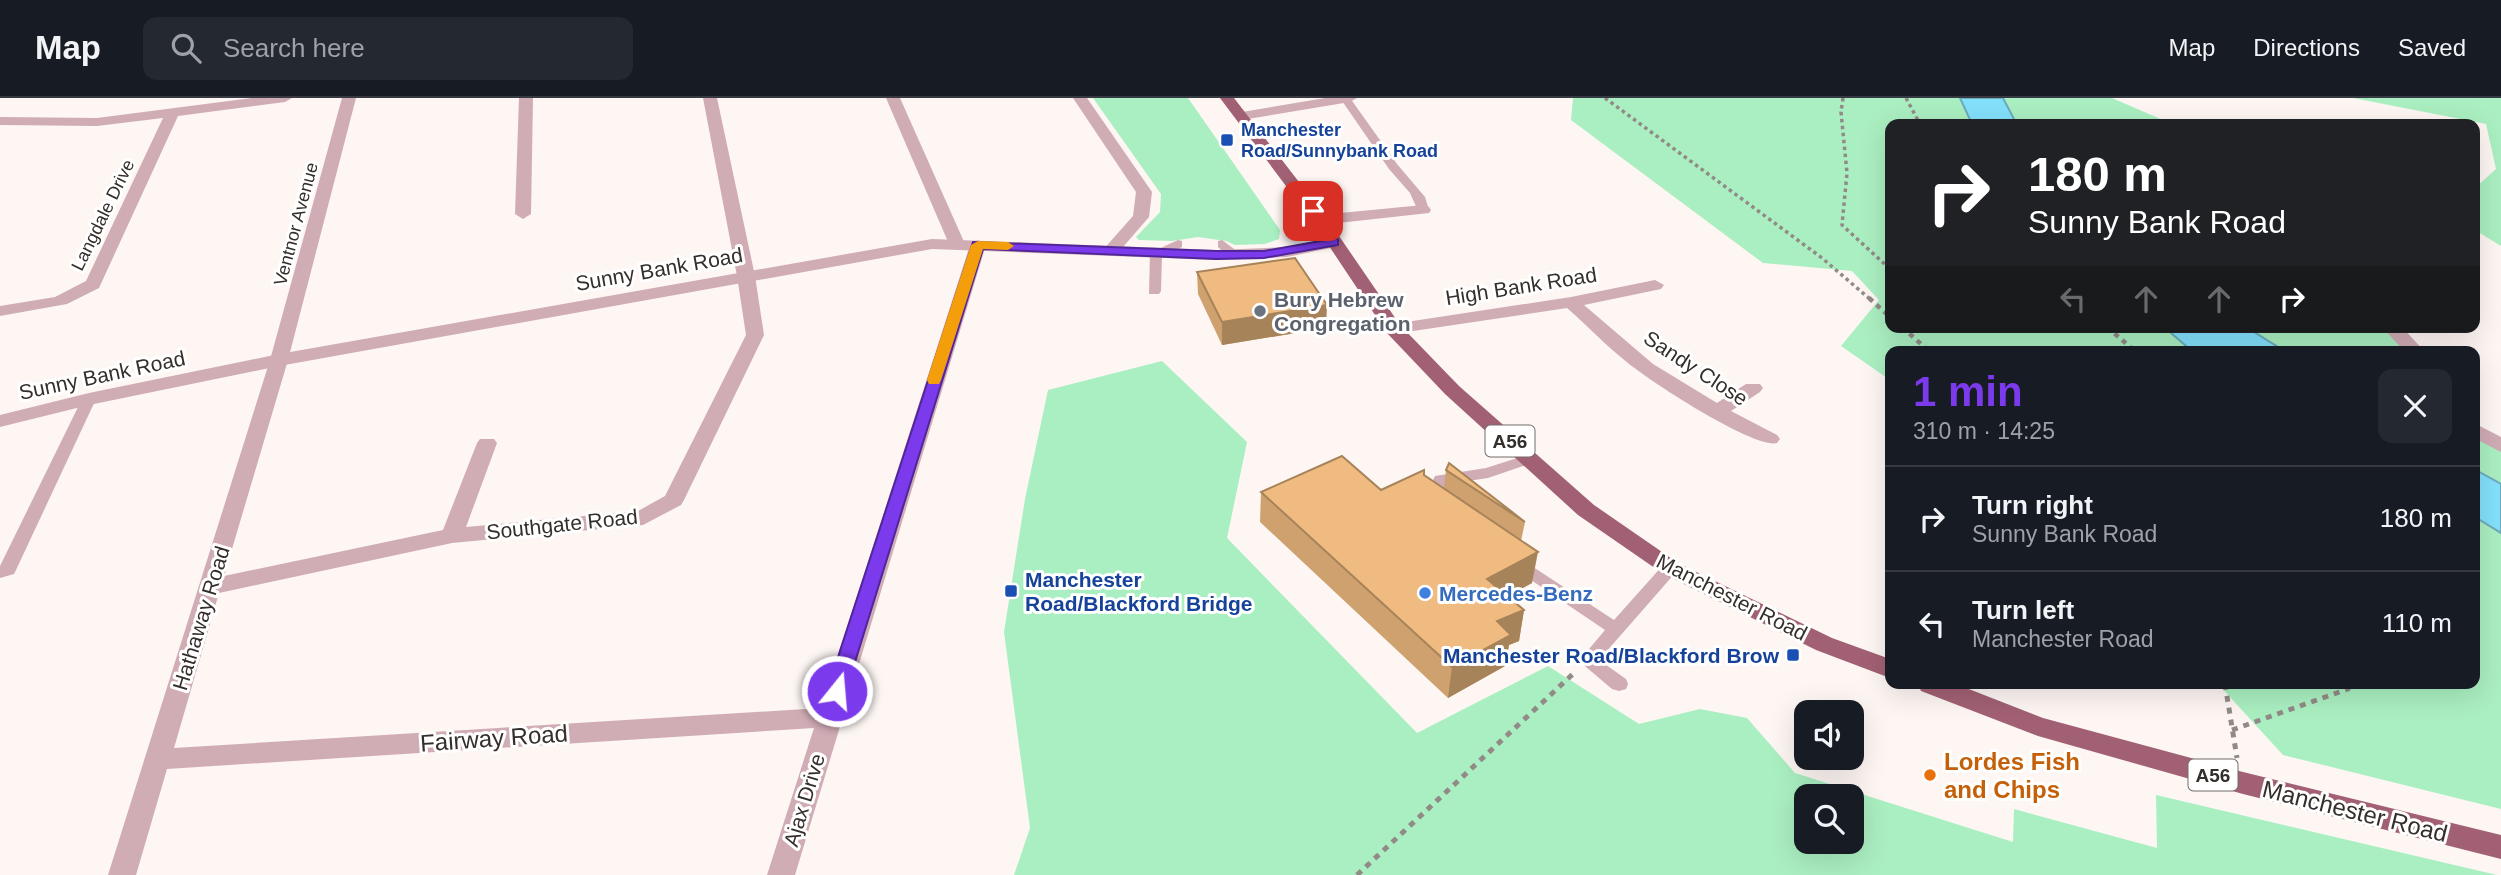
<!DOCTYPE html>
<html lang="en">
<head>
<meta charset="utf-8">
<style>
  body { margin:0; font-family:Helvetica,sans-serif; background:#242831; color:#f1f3f6; height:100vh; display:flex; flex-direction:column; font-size:26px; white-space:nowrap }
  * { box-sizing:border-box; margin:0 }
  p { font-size:23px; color:#9ea1a6 }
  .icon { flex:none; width:38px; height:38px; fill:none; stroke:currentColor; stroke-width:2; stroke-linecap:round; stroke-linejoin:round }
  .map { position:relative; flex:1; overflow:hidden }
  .details { position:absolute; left:1885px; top:248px; width:595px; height:343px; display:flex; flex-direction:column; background:#171b24; border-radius:14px; box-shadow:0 7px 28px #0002 }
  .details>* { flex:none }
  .guide { position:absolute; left:1885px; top:21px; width:595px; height:214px; border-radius:14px; box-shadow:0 7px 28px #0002; background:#202124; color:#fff; overflow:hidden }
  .fabs { position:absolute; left:1794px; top:602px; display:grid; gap:14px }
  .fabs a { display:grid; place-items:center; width:70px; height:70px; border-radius:14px; background:#171b24; box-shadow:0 7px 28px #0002; font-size:35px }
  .pin { position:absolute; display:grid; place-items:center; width:60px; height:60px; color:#fff; margin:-30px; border-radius:14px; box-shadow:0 4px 10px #0006 }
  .me { position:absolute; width:77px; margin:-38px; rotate:17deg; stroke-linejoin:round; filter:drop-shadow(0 0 5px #0008) }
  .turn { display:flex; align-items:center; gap:24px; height:147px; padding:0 28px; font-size:32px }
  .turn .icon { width:91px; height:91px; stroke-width:2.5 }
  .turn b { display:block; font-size:49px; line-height:60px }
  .lanes { display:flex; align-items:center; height:66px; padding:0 28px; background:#0003; justify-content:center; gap:35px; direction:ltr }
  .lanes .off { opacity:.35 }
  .round { display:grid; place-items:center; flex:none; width:74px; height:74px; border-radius:14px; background:#242831 }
  .headline { display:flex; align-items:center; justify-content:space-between; height:119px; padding:0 28px }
  h1 { font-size:42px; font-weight:700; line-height:52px; color:#7c3aed }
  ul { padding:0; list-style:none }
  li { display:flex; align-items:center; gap:21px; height:105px; padding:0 28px; border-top:2px solid #363941 }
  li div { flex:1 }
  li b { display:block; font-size:26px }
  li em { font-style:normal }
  header { display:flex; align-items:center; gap:42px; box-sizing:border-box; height:98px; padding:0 35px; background:#171b24; border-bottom:2px solid #363941 }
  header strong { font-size:33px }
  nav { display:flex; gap:38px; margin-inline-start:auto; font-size:24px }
  .search { width:490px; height:63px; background:#242831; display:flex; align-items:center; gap:18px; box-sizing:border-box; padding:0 24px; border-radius:14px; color:#9ea1a6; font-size:26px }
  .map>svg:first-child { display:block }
  .green { fill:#aaefc1; fill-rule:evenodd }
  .water { fill:#83e0fb; stroke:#6cabbd; stroke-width:2 }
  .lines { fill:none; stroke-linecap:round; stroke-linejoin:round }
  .path-far2 { stroke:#918a87; stroke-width:3.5; stroke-dasharray:3.5 3.5; stroke-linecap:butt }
  .path-far1 { stroke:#918a87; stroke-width:4.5; stroke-dasharray:5 5; stroke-linecap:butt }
  .path { stroke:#918a87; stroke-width:5; stroke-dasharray:6 6; stroke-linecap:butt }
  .service { fill:#d0acb5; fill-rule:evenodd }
  .minor { fill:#d0acb5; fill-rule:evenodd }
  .tertiary { fill:#d0acb5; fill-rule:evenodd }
  .trunk { fill:#a26074; fill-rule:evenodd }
  .wall { fill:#cea16f }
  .shaded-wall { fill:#a7835a }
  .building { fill:#efbb81; stroke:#a7835a; stroke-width:2 }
  .route { fill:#7c3aed; stroke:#51269a; stroke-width:2 }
  .slow { fill:#f59e0b }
  .transit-dot { fill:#1a4fb4; stroke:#fff; stroke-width:2.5 }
  .worship-dot { fill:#6b7280; stroke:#fff; stroke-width:2.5 }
  .shop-dot { fill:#3f7fe0; stroke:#fff; stroke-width:2.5 }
  .food-dot { fill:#e8710a; stroke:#fff; stroke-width:2.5 }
  .labels { text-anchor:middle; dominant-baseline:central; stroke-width:6; stroke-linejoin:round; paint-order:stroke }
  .far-transit-label { font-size:18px; font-weight:bold; fill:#164399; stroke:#fff; text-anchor:start }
  .far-street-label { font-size:18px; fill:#352f2b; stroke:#fff }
  .shield { fill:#fff; stroke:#726d6b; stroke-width:2 }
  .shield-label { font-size:19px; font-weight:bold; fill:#352f2b }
  .street-label { font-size:21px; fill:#352f2b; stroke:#fff }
  .worship-label { font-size:21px; font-weight:bold; fill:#5b616d; stroke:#fff; text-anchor:start }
  .transit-label { font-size:21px; font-weight:bold; fill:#164399; stroke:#fff; text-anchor:start }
  .shop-label { font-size:21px; font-weight:bold; fill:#366cbe; stroke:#fff; text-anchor:start }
  .near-street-label { font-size:24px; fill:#352f2b; stroke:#fff }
  .near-food-label { font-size:24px; font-weight:bold; fill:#c56008; stroke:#fff; text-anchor:start }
</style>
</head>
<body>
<header>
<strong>Map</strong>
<div class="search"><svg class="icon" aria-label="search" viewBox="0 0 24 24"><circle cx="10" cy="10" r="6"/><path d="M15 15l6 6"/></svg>Search here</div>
<nav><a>Map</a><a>Directions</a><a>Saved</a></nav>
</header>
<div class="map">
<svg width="2501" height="777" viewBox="0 0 2501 777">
  <rect width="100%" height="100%" fill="#fdf6f3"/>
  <g class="green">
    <polygon points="1093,0 1188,0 1280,132 1279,141 1265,146 1235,147 1226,143 1198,139 1172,143 1139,142 1136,139 1160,114 1161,96"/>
    <polygon points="1573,0 1960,0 1973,26 1890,26 1890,229 2164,229 2193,254 1890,254 1890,282 1841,248 1879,202 1852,173 1763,165 1571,22"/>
    <polygon points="2003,0 2112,0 2172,26 2021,26 2015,23"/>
    <polygon points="2353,0 2501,0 2501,148 2475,132 2475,90 2496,71 2486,26"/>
    <polygon points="2246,229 2385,229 2408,254 2286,254"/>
    <path d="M1162 263 1247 344 1227 440 1417 635 1548 568 1639 626 1700 611 1747 620 1795 675 2013 744 2014 711 2157 750 2156 697 2497 777H1014L1030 730 1004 534 1025 401 1048 292ZM1806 698H1852V744H1806Z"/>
    <polygon points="2474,339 2501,353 2501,386 2475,371"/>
    <polygon points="2475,419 2501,435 2501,711 2283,657 2218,586 2474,586"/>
  </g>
  <g class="water">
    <polygon points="1960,0 2003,0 2015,23 2021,26 1972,26"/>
    <polygon points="2164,229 2246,229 2286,254 2193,254"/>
    <polygon points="2474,371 2501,386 2501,435 2475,419"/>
  </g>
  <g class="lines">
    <g class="path-far2">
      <polyline points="1605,0 1822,160 1871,202"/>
      <polyline points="1843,0 1841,14 1847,75 1842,127 1890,171"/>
      <polyline points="1906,0 1920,26"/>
    </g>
    <g class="path-far1">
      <polyline points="1869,200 1890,219"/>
      <polyline points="1902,229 1930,254"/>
      <polyline points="2107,229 2136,254"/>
    </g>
    <g class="path">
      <polyline points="2225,586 2237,660"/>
      <polyline points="2232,632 2348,591 2350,586"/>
      <polyline points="1357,777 1574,575"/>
    </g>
    <g class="service">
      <polygon points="1340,0 1350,0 1397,66 1425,99 1429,112 1427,115 1419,115 1410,95 1389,71"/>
      <polygon points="1178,142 1182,143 1182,149 1162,158 1161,193 1159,196 1149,196 1150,155"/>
      <polygon points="1222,142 1238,154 1238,160 1230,160 1218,149 1218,143"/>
      <polygon points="89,297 96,301 16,472 14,476 0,480 0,468 82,301"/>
      <polygon points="1530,356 1535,358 1538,361 1535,364 1488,380 1447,386 1436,409 1430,410 1422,405 1435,378 1486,370"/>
      <polygon points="1518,459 1614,522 1664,466 1676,466 1678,470 1676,474 1599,562 1626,581 1628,586 1626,591 1619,593 1612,591 1579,563 1605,532 1512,469 1510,465 1512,461"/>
    </g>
    <g class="minor">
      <polygon points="252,0 292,0 285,4 178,18 99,190 67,206 0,218 0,208 55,199 86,183 163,20 97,28 0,27 0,19 97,20"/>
      <polygon points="342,0 356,0 288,262 224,478 443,432 477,345 480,341 494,341 497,345 466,429 638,413 665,398 746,237 737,178 703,0 717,0 755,178 764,237 684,402 681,407 643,427 452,445 219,495 174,650 821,610 970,147 978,142 986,147 795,777 767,777 814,630 167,671 136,777 108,777 270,262"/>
      <polygon points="519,0 533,0 531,116 523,121 515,116"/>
      <polygon points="886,0 900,0 965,146 963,150 957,151 949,146"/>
      <polygon points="1073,0 1087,0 1152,94 1149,119 1116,157 1110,158 1102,153 1133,118 1136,94"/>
      <polygon points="1325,0 1357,0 1350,4 1242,22 1235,18 1242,14"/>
      <polygon points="1423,107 1429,109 1431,112 1429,115 1320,127 1312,122 1320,117"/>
      <path d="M1655 182 1664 187 1661 191 1584 207 1653 266 1717 305 1746 286H1760L1763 290 1760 294 1731 313 1777 337 1780 341 1777 345C1756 351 1661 290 1640 274 1614 256 1591 231 1567 210L1393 236 1384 231 1393 226 1571 199Z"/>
      <polygon points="2382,229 2402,229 2425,254 2405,254"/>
      <polygon points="2474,325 2501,339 2501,354 2474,340"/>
    </g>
    <polygon class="tertiary" points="1334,139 1340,140 1342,144 1340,148 1287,159 1216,162 932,151 279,268 89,307 0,329 0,317 89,295 279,256 932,141 1216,152 1287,149"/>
    <g class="trunk">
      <polygon points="1220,0 1234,0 1326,119 1400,227 1459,288 1594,407 1678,465 1832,540 1890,561 1890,580 1816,552 1662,475 1578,417 1445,296 1387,235 1313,124"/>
      <polygon points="1918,586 1956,586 2043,620 2243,674 2501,737 2501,761 2243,696 2038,638 1921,593"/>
    </g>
  </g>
  <g class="wall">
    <polygon points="1197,174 1326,230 1222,247 1198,196"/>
    <polygon points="1446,372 1525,424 1521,443 1532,485 1508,498 1524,512 1519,543 1509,547 1505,568 1448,600 1260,424 1261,394 1381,392 1424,377 1444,390"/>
  </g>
  <g class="shaded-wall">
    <polygon points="1327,207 1326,230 1222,247 1222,224"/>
    <polygon points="1538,454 1532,485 1482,512 1487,481"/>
    <polygon points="1524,512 1519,543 1509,547 1505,568 1448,600 1452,569 1497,523"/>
  </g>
  <g class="building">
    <polygon points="1295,160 1327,207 1222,224 1197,174"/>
    <polygon points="1342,358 1381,392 1424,372 1424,377 1538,454 1487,481 1524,512 1497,523 1511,537 1452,569 1261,394"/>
    <polygon points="1449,365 1525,424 1446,372"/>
  </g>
  <polygon class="route" points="1313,110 1317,111 1338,142 1338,147 1264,160 1216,161 983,151 846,593 843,598 830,598 827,593 973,144 1216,153 1264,153 1326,142 1307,113"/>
  <polygon class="slow" points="978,143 1008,144 1014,148 1008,152 983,151 941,282 939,286 929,286 927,282 971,147"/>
  <g class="transit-dot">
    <rect x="1220" y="35" width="14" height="14" rx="3.5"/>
    <rect x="1004" y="486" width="14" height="14" rx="3.5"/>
    <rect x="1786" y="550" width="14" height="14" rx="3.5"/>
  </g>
  <circle class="worship-dot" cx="1260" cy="213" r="7"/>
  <circle class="shop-dot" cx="1425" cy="495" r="7"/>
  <circle class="food-dot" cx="1930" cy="677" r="7"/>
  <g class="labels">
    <g class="far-transit-label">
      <text x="1241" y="32">Manchester<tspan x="1241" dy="21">Road/Sunnybank Road</tspan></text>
    </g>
    <g class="far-street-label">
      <text transform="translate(103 117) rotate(-64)">Langdale Drive</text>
      <text transform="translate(296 126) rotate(-75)">Ventnor Avenue</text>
    </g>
    <g class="shield">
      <rect x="1485.5" y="327.5" width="49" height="31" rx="5"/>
      <rect x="2188.5" y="661.5" width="49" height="31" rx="5"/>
    </g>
    <g class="shield-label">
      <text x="1510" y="343">A56</text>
      <text x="2213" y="677">A56</text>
    </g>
    <g class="street-label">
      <text transform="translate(659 171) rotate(-10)">Sunny Bank Road</text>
      <text transform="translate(1521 188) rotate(-9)">High Bank Road</text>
      <text transform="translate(1696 270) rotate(33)">Sandy Close</text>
      <text transform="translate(102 277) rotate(-12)">Sunny Bank Road</text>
      <text transform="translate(562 426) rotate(-6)">Southgate Road</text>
      <text transform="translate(1732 499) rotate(27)">Manchester Road</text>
      <text transform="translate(201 520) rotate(-73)">Hathaway Road</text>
      <text transform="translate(804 702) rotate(-73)">Ajax Drive</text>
    </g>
    <g class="worship-label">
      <text x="1274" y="201">Bury Hebrew<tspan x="1274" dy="24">Congregation</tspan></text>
    </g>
    <g class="transit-label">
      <text x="1025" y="481">Manchester<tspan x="1025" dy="24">Road/Blackford Bridge</tspan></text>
      <text x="1779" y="557" text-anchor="end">Manchester Road/Blackford Brow</text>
    </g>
    <g class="shop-label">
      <text x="1439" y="495">Mercedes-Benz</text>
    </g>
    <g class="near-street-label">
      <text transform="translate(494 640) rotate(-4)">Fairway Road</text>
      <text transform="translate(2355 713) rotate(14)">Manchester Road</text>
    </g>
    <g class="near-food-label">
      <text x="1944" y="663">Lordes Fish<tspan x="1944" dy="28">and Chips</tspan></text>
    </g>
  </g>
</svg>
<div class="fabs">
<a><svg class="icon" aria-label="sound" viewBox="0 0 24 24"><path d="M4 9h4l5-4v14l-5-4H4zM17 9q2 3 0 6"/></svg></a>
<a><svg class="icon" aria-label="search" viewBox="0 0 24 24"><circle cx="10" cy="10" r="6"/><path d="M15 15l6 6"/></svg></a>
</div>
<div class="pin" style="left:1313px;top:113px;background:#d93025"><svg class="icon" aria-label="arrive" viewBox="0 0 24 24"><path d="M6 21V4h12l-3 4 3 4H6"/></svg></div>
<svg class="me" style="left:837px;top:593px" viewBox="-20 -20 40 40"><circle r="17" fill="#7c3aed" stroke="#fff" stroke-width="3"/><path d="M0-11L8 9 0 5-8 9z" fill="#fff"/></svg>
<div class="guide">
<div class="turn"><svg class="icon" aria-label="right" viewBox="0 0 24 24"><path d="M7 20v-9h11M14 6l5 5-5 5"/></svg><div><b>180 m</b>Sunny Bank Road</div></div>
<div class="lanes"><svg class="icon off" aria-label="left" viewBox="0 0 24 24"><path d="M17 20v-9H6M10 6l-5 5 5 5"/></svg><svg class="icon off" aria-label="ahead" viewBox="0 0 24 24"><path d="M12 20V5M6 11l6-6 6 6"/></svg><svg class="icon off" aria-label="ahead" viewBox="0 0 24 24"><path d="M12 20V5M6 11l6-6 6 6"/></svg><svg class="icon" aria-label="right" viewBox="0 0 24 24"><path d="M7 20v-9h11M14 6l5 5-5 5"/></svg></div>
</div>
<section class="details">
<div class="headline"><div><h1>1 min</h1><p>310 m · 14:25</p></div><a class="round"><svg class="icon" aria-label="close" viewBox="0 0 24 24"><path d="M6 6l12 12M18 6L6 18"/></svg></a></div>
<ul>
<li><svg class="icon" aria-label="right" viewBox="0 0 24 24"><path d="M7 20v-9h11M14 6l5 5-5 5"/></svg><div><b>Turn right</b><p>Sunny Bank Road</p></div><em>180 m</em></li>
<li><svg class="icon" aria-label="left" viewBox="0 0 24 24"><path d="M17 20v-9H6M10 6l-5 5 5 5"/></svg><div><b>Turn left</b><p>Manchester Road</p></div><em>110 m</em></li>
</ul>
</section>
</div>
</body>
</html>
